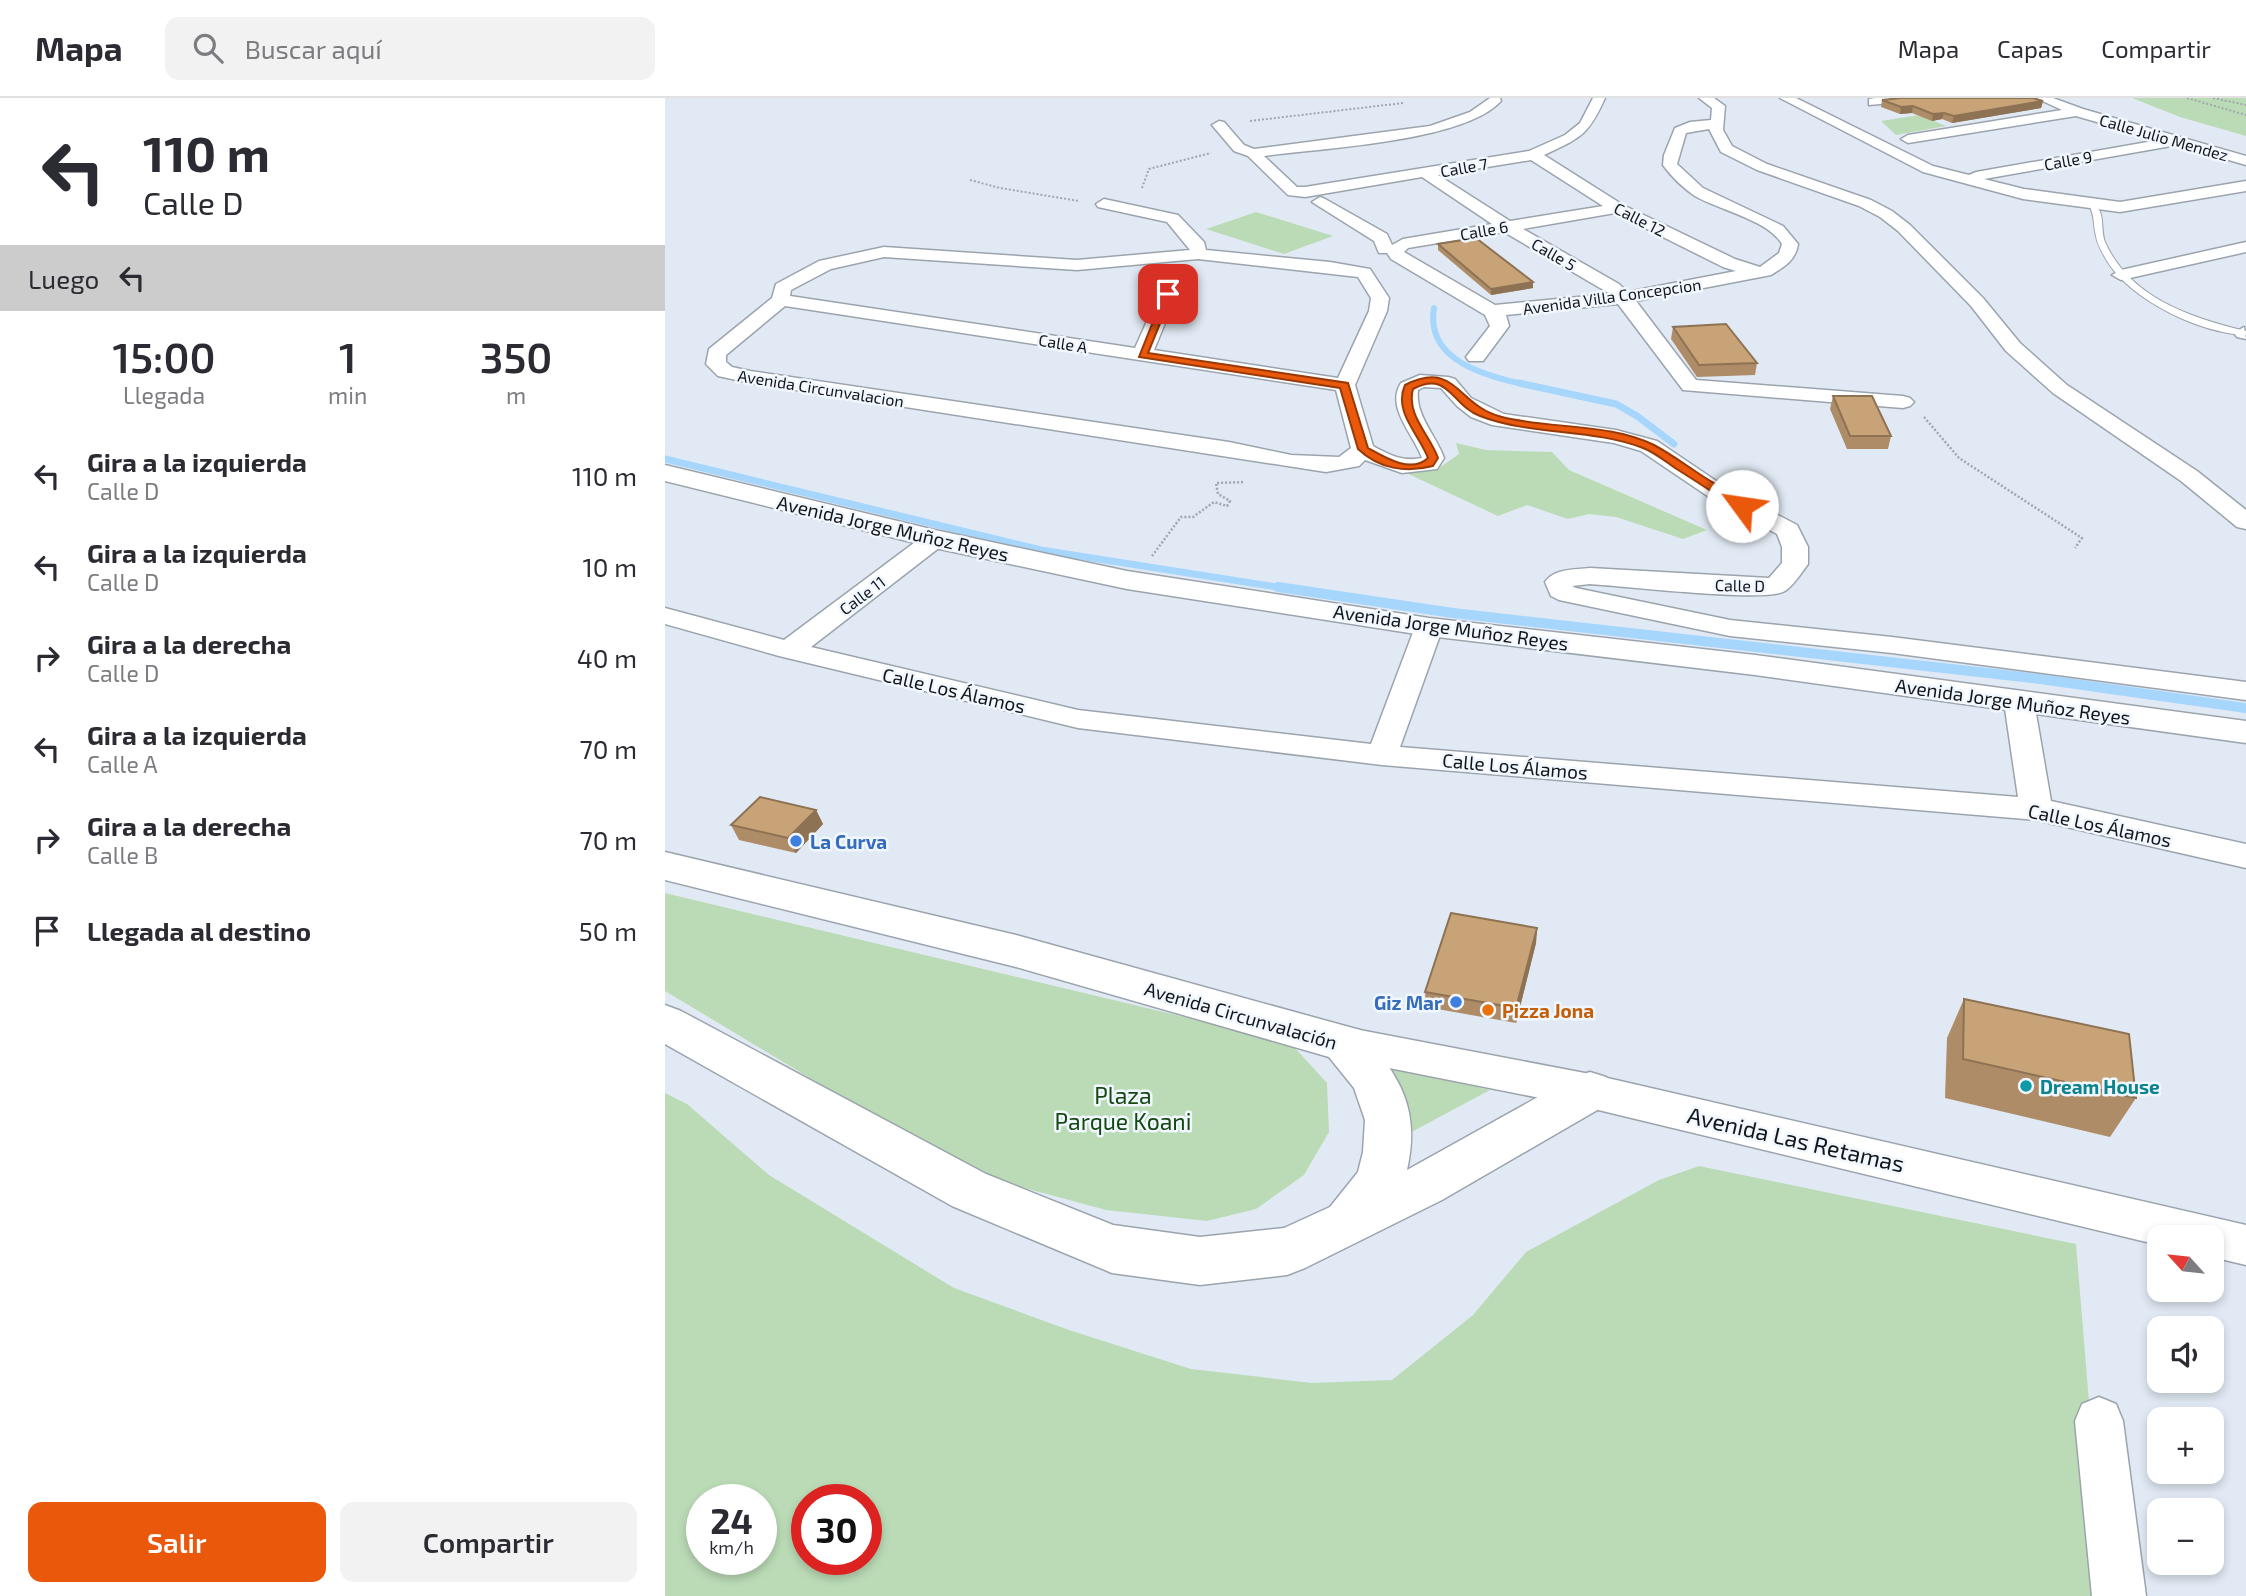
<!DOCTYPE html>
<html lang="es">
<head>
<meta charset="utf-8">
<style>
  body { margin:0; font-family:"Exo 2",sans-serif; background:#f2f2f3; color:#2b2b33; height:100vh; display:flex; flex-direction:column; font-size:26px; white-space:nowrap }
  * { box-sizing:border-box; margin:0 }
  p { font-size:23px; color:#7c7c81 }
  .icon { flex:none; width:38px; height:38px; fill:none; stroke:currentColor; stroke-width:2; stroke-linecap:round; stroke-linejoin:round }
  .map { position:relative; flex:1; overflow:hidden }
  .side { display:flex; flex-direction:column; background:#fff; width:665px }
  .side>* { flex:none }
  .hud { background:#fff; color:#2b2b33; overflow:hidden }
  .needle { width:46px; rotate:297deg }
  .buttons { position:absolute; left:1482px; top:1127px; display:grid; gap:14px }
  .buttons a { display:grid; place-items:center; width:77px; height:77px; border-radius:14px; background:#fff; box-shadow:0 4px 10px #0003; font-size:35px }
  .speed { position:absolute; left:21px; top:1386px; display:flex; gap:14px; font-size:35px; font-weight:700; text-align:center }
  .speed>* { display:grid; place-content:center; width:91px; height:91px; border-radius:50%; background:#fff; box-shadow:0 4px 10px #0003; line-height:1 }
  .speed small { font-size:18px; font-weight:400 }
  .speed .limit { border:10px solid #d22; background:#fff; color:#111 }
  .pin { position:absolute; display:grid; place-items:center; width:60px; height:60px; color:#fff; margin:-30px; border-radius:14px; box-shadow:0 4px 10px #0006 }
  .me { position:absolute; width:77px; margin:-38px; rotate:301deg; stroke-linejoin:round; filter:drop-shadow(0 0 5px #0008) }
  .turn { display:flex; align-items:center; gap:24px; height:147px; padding:0 28px; font-size:32px }
  .turn .icon { width:91px; height:91px; stroke-width:2.5 }
  .turn b { display:block; font-size:49px; line-height:60px }
  .then { display:flex; align-items:center; height:66px; padding:0 28px; background:#0003; gap:14px; font-size:26px }
  .eta { display:flex; justify-content:space-evenly; align-items:center; height:119px; text-align:center }
  .eta b { font-size:42px; font-weight:600; line-height:49px }
  .primary-button { display:flex; gap:14px; margin-top:auto; padding:14px 28px }
  .primary-button a { flex:1; height:80px; border-radius:14px; background:#ea580c; color:#fff; font-size:28px; font-weight:600; line-height:80px; text-align:center }
  .primary-button a+a { background:#f2f2f3; color:#2b2b33 }
  ul { padding:0; list-style:none }
  li { display:flex; align-items:center; gap:21px; height:91px; padding:0 28px }
  li div { flex:1 }
  li b { display:block; font-size:26px }
  li em { font-style:normal }
  header { display:flex; align-items:center; gap:42px; box-sizing:border-box; height:98px; padding:0 35px; background:#fff; border-bottom:2px solid #e1e1e2 }
  header strong { font-size:33px }
  nav { display:flex; gap:38px; margin-inline-start:auto; font-size:24px }
  .search { width:490px; height:63px; background:#f2f2f3; display:flex; align-items:center; gap:18px; box-sizing:border-box; padding:0 24px; border-radius:14px; color:#7c7c81; font-size:26px }
  main { display:flex; flex:1; min-height:0 }
  .map>svg:first-child { display:block }
  .green { fill:#bbdbb6; fill-rule:evenodd }
  .lines { fill:none; stroke-linecap:round; stroke-linejoin:round }
  .stream-far2 { stroke:#a6d6fc; stroke-width:6 }
  .stream-far1 { stroke:#a6d6fc; stroke-width:7 }
  .stream { stroke:#a6d6fc; stroke-width:10 }
  .lane-casing { stroke:#9ba4ad; stroke-width:2 }
  .street-casing { stroke:#9ba4ad; stroke-width:3 }
  .secondary-casing { stroke:#9ba4ad; stroke-width:3 }
  .path-far1 { stroke:#a0a7af; stroke-width:2; stroke-dasharray:2 2; stroke-linecap:butt }
  .path { stroke:#a0a7af; stroke-width:2.5; stroke-dasharray:2 2; stroke-linecap:butt }
  .lane { fill:#fff; fill-rule:evenodd }
  .street { fill:#fff; fill-rule:evenodd }
  .secondary { fill:#fff; fill-rule:evenodd }
  .wall { fill:#ad8c67 }
  .shaded-wall { fill:#8d7254 }
  .building { fill:#c9a378; stroke:#8d7254; stroke-width:2 }
  .route { fill:#ea580c; stroke:#983908; stroke-width:2 }
  .shop-dot { fill:#3f7fe0; stroke:#f0f7ff; stroke-width:2.5 }
  .food-dot { fill:#e8710a; stroke:#f0f7ff; stroke-width:2.5 }
  .culture-dot { fill:#0f9aa8; stroke:#f0f7ff; stroke-width:2.5 }
  .labels { text-anchor:middle; dominant-baseline:central; stroke-width:5; stroke-linejoin:round; paint-order:stroke }
  .far-street-label { font-size:16px; fill:#131619; stroke:#f0f7ff }
  .street-label { font-size:19px; fill:#131619; stroke:#f0f7ff }
  .shop-label { font-size:19px; font-weight:bold; fill:#366cbe; stroke:#f0f7ff; text-anchor:start }
  .food-label { font-size:19px; font-weight:bold; fill:#c56008; stroke:#f0f7ff; text-anchor:start }
  .culture-label { font-size:19px; font-weight:bold; fill:#0d838f; stroke:#f0f7ff; text-anchor:start }
  .near-park-label { font-size:23px; fill:#16490f; stroke:#f0f7ff }
  .near-street-label { font-size:23px; fill:#131619; stroke:#f0f7ff }
</style>
</head>
<body>
<header>
<strong>Mapa</strong>
<div class="search"><svg class="icon" aria-label="search" viewBox="0 0 24 24"><circle cx="10" cy="10" r="6"/><path d="M15 15l6 6"/></svg>Buscar aquí</div>
<nav><a>Mapa</a><a>Capas</a><a>Compartir</a></nav>
</header>
<main>
<section class="side">
<div class="hud">
<div class="turn"><svg class="icon" aria-label="left" viewBox="0 0 24 24"><path d="M17 20v-9H6M10 6l-5 5 5 5"/></svg><div><b>110 m</b>Calle D</div></div>
<div class="then">Luego<svg class="icon" aria-label="left" viewBox="0 0 24 24"><path d="M17 20v-9H6M10 6l-5 5 5 5"/></svg></div>
</div>
<div class="eta">
<div><b>15:00</b><p>Llegada</p></div>
<div><b>1</b><p>min</p></div>
<div><b>350</b><p>m</p></div>
</div>
<ul>
<li><svg class="icon" aria-label="left" viewBox="0 0 24 24"><path d="M17 20v-9H6M10 6l-5 5 5 5"/></svg><div><b>Gira a la izquierda</b><p>Calle D</p></div><em>110 m</em></li>
<li><svg class="icon" aria-label="left" viewBox="0 0 24 24"><path d="M17 20v-9H6M10 6l-5 5 5 5"/></svg><div><b>Gira a la izquierda</b><p>Calle D</p></div><em>10 m</em></li>
<li><svg class="icon" aria-label="right" viewBox="0 0 24 24"><path d="M7 20v-9h11M14 6l5 5-5 5"/></svg><div><b>Gira a la derecha</b><p>Calle D</p></div><em>40 m</em></li>
<li><svg class="icon" aria-label="left" viewBox="0 0 24 24"><path d="M17 20v-9H6M10 6l-5 5 5 5"/></svg><div><b>Gira a la izquierda</b><p>Calle A</p></div><em>70 m</em></li>
<li><svg class="icon" aria-label="right" viewBox="0 0 24 24"><path d="M7 20v-9h11M14 6l5 5-5 5"/></svg><div><b>Gira a la derecha</b><p>Calle B</p></div><em>70 m</em></li>
<li><svg class="icon" aria-label="arrive" viewBox="0 0 24 24"><path d="M6 21V4h12l-3 4 3 4H6"/></svg><div><b>Llegada al destino</b></div><em>50 m</em></li>
</ul>
<div class="primary-button"><a>Salir</a><a>Compartir</a></div>
</section>
<div class="map">
<svg width="1581" height="1498" viewBox="0 0 1581 1498">
  <rect width="100%" height="100%" fill="#e1eaf4"/>
  <g class="green">
    <polygon points="1467,0 1581,0 1581,38 1515,19"/>
    <polygon points="1254,17 1281,28 1231,37 1216,23"/>
    <polygon points="591,114 668,138 619,156 541,131"/>
    <polygon points="791,345 821,352 887,354 904,372 1042,432 1018,441 951,419 924,416 903,421 862,407 833,418 737,373 777,368 794,356"/>
    <polygon points="0,795 574,932 629,949 662,985 664,1034 639,1077 591,1111 542,1123 441,1112 345,1086 230,1031 0,893"/>
    <polygon points="711,965 825,992 726,1045"/>
    <path d="M0 995 22 1006 104 1077 289 1190 404 1232 526 1271 647 1285 727 1282 808 1217 861 1154 994 1082 1034 1068 1411 1146 1440 1498H0ZM37 1402H96V1461H37ZM142 1402H201V1461H142Z"/>
  </g>
  <g class="lines">
    <path class="stream-far2" d="M769 210C760 263 821 278 862 287"/>
    <g class="stream-far1">
      <polyline points="854,285 951,306 972,318 1009,346"/>
      <polyline points="0,361 376,452 624,491"/>
    </g>
    <polyline class="stream" points="613,489 788,515 1367,580 1581,610"/>
    <g class="lane-casing">
      <path id="lane" d="M1428 105C1441 114 1435 130 1440 144 1465 200 1526 220 1581 233V237C1535 235 1467 203 1442 163 1438 156 1432 146 1431 138 1428 127 1430 118 1424 107Z"/>
    </g>
    <g class="street-casing">
      <g id="street">
        <path d="M825 0H835L836 3C799 44 656 50 599 58L632 89H640L864 53 900 37 915 25 928 0H940C923 38 915 40 879 57L958 107 1070 161 1095 169 1114 155 1117 146C1103 122 1054 112 1030 98 1018 90 1006 78 998 67L999 57 1010 30 1025 24 1046 22 1047 10 1034 0H1049L1060 8 1058 32 1067 48 1102 66 1206 102 1227 113 1245 127 1318 200 1355 245 1402 287 1532 373 1581 412V431L1572 429 1516 383 1388 295 1341 253 1306 208 1233 133 1215 119 1194 108 1092 72 1056 54 1044 31 1021 35 1012 66 1038 90 1118 128 1133 146C1131 162 1119 169 1106 177L971 203 1031 282 1238 298 1245 300 1249 304 1245 308 1238 310 1018 292 953 206 841 217 844 228 818 263H804L801 259 825 228 820 217 726 161 722 155H714L709 143 647 104 655 99 660 101 722 136 727 147 738 141 827 126 757 79 640 99 623 97 583 58 569 53 547 27 554 23 559 24 579 47 589 51 765 28 805 14ZM866 62 938 108 845 123 773 77ZM950 115 1058 169 1071 173 962 194 954 186 858 131ZM839 134 942 194 944 196 830 207 739 154 743 150Z"/>
        <polygon points="1115,0 1131,0 1268,68 1304,77 1311,74 1494,42 1411,18 1243,45 1236,41 1243,37 1397,12 1371,0 1388,0 1418,11 1581,58 1581,67 1512,47 1319,81 1359,91 1455,104 1581,83 1581,93 1455,114 1358,101 1258,74"/>
        <polygon points="1210,0 1243,0 1237,4 1204,7 1204,1"/>
        <path d="M439 101 513 117 539 144 541 152 665 164 705 171 724 200 722 213 690 287 708 348C724 357 738 364 757 360 749 337 720 309 736 285L755 277 783 279 790 281 806 300 839 316 951 332 992 343 1063 391 1132 427 1143 449V466C1137 474 1127 490 1118 494 1095 504 958 488 925 486L907 488 911 490 1065 522 1227 539 1581 584V602L1227 555 1065 538 894 502 886 498 880 484C890 470 909 472 925 470L1104 480 1117 465V449L1112 436 1047 401 976 353 949 345 827 327 806 319 792 308 776 290 759 289 753 292C750 318 771 337 779 360L772 371 737 375 700 362 694 368 661 374 85 285 53 278 41 266 44 251 107 200 111 186 154 163 219 149 412 162 525 152 502 124 433 109 431 106ZM219 159 412 172 533 161 693 179 706 200 704 213 673 280 489 252 512 196 503 191 494 196 470 250 125 198 126 192 166 171ZM120 208 671 292 686 350 674 359 626 357 564 344 85 273 67 269 61 264V257Z"/>
        <polygon points="1581,144 1581,154 1456,182 1447,177 1456,172"/>
        <polygon points="1579,229 1581,241 1572,239 1569,235"/>
        <polygon points="270,434 279,436 282,441 279,446 146,549 413,612 706,646 750,529 754,523 764,521 774,523 778,529 735,649 1353,699 1339,604 1344,598 1354,595 1364,598 1369,604 1386,703 1581,746 1581,770 1371,722 717,667 413,630 114,558 0,526 0,510 119,542 261,436"/>
        <polygon points="679,929 925,976 1581,1127 1581,1167 1547,1159 1547,1139 1494,1139 1494,1147 925,1010 679,961 665,956 660,945 665,934"/>
        <polygon points="1434,1299 1451,1306 1458,1323 1481,1498 1427,1498 1410,1323 1417,1306"/>
      </g>
    </g>
    <g class="secondary-casing">
      <g id="secondary">
        <polygon points="0,367 270,432 462,473 764,520 1090,557 1581,623 1581,645 1090,577 764,538 462,491 270,450 0,383"/>
        <path d="M0 754 351 837 695 932C734 978 756 1009 742 1072L909 979 925 974 941 979 948 993 941 1007 777 1102 640 1170 622 1177 535 1187 447 1175 287 1108 0 946V907L16 913 321 1076 448 1127 535 1139 619 1130 665 1109 693 1074 698 1054 700 1022 689 990 664 959 351 869 0 782Z"/>
      </g>
    </g>
    <g class="path-far1">
      <polyline points="1522,0 1581,17"/>
      <polyline points="1548,0 1581,7"/>
      <polyline points="585,23 738,5"/>
      <polyline points="305,82 335,90 414,103"/>
      <polyline points="477,90 484,71 546,55"/>
    </g>
    <g class="path">
      <polyline points="1259,319 1294,360 1417,440 1410,450"/>
      <polyline points="487,458 516,419 528,419 549,404 562,408 565,403 553,396 551,385 580,384"/>
    </g>
    <use href="#lane" class="lane"/>
    <use href="#street" class="street"/>
    <use href="#secondary" class="secondary"/>
  </g>
  <g class="wall">
    <polygon points="1217,2 1378,3 1376,10 1287,25 1277,21 1267,23 1247,15 1235,16 1216,9"/>
    <polygon points="773,146 868,190 826,197 773,152"/>
    <polygon points="1008,229 1092,265 1090,277 1032,279 1006,241"/>
    <polygon points="1168,298 1226,338 1223,351 1182,351 1165,311"/>
    <polygon points="151,712 158,726 131,755 74,742 66,727"/>
    <polygon points="872,830 871,845 851,925 761,909 760,894"/>
    <polygon points="1299,901 1471,1000 1445,1039 1280,1000 1282,940"/>
  </g>
  <g class="shaded-wall">
    <polygon points="1378,3 1376,10 1287,25 1289,18"/>
    <polygon points="1248,8 1247,15 1235,16 1236,9"/>
    <polygon points="1279,15 1277,21 1267,23 1268,16"/>
    <polygon points="868,184 868,190 826,197 826,191"/>
    <polygon points="151,712 158,726 131,755 123,740"/>
    <polygon points="872,830 871,845 851,925 851,910"/>
  </g>
  <g class="building">
    <polygon points="1236,0 1368,0 1378,3 1289,18 1279,15 1268,16 1248,8 1236,9 1217,2"/>
    <polygon points="811,140 868,184 826,191 773,146"/>
    <polygon points="1061,226 1092,265 1034,267 1008,229"/>
    <polygon points="1168,298 1207,298 1226,338 1185,338"/>
    <polygon points="95,699 151,712 123,740 66,727"/>
    <polygon points="786,815 872,830 851,910 760,894"/>
    <polygon points="1299,901 1464,936 1471,1000 1298,961"/>
  </g>
  <path class="route" d="M503 194 507 196 483 255 683 285 703 350C719 359 746 376 763 360 754 336 728 314 740 287 791 261 792 308 837 319 884 331 946 325 989 347 1006 356 1022 368 1039 379 1053 388 1071 396 1083 408L1073 411C1052 397 1031 383 1010 370 1000 363 989 354 978 350 926 330 867 338 815 318 786 307 784 272 748 291 741 317 765 337 773 360L768 368C741 375 714 371 693 351L675 290 474 259 499 196Z"/>
  <g class="shop-dot">
    <circle cx="131" cy="743" r="7"/>
    <circle cx="791" cy="904" r="7"/>
  </g>
  <circle class="food-dot" cx="823" cy="912" r="7"/>
  <circle class="culture-dot" cx="1361" cy="988" r="7"/>
  <g class="labels">
    <g class="far-street-label">
      <text transform="translate(1499 39) rotate(16)">Calle Julio Mendez</text>
      <text transform="translate(1403 62) rotate(-10)">Calle 9</text>
      <text transform="translate(799 69) rotate(-10)">Calle 7</text>
      <text transform="translate(975 121) rotate(27)">Calle 12</text>
      <text transform="translate(819 132) rotate(-10)">Calle 6</text>
      <text transform="translate(889 156) rotate(30)">Calle 5</text>
      <text transform="translate(947 198) rotate(-8)">Avenida Villa Concepcion</text>
      <text transform="translate(398 245) rotate(9)">Calle A</text>
      <text transform="translate(156 290) rotate(9)">Avenida Circunvalacion</text>
      <text transform="translate(1075 487) rotate(1)">Calle D</text>
      <text transform="translate(197 497) rotate(-37)">Calle 11</text>
    </g>
    <g class="street-label">
      <text transform="translate(228 430) rotate(13)">Avenida Jorge Muñoz Reyes</text>
      <text transform="translate(786 529) rotate(8)">Avenida Jorge Muñoz Reyes</text>
      <text transform="translate(289 592) rotate(13)">Calle Los Álamos</text>
      <text transform="translate(1348 603) rotate(8)">Avenida Jorge Muñoz Reyes</text>
      <text transform="translate(850 668) rotate(5)">Calle Los Álamos</text>
      <text transform="translate(1435 727) rotate(12)">Calle Los Álamos</text>
      <text transform="translate(576 917) rotate(16)">Avenida Circunvalación</text>
    </g>
    <g class="shop-label">
      <text x="145" y="743">La Curva</text>
      <text x="777" y="904" text-anchor="end">Giz Mar</text>
    </g>
    <g class="food-label">
      <text x="837" y="912">Pizza Jona</text>
    </g>
    <g class="culture-label">
      <text x="1375" y="988">Dream House</text>
    </g>
    <g class="near-park-label">
      <text x="458" y="997">Plaza<tspan x="458" dy="26">Parque Koani</tspan></text>
    </g>
    <g class="near-street-label">
      <text transform="translate(1131 1041) rotate(13)">Avenida Las Retamas</text>
    </g>
  </g>
</svg>
<div class="buttons">
<a><svg class="needle" viewBox="-14 -14 28 28"><path d="M0-13l5 13h-10z" fill="#e53935"/><path d="M0 13l5-13h-10z" fill="#7c7c81"/></svg></a>
<a><svg class="icon" aria-label="sound" viewBox="0 0 24 24"><path d="M4 9h4l5-4v14l-5-4H4zM17 9q2 3 0 6"/></svg></a>
<a>+</a>
<a>−</a>
</div>
<div class="speed"><div>24<small>km/h</small></div><div class="limit">30</div></div>
<div class="pin" style="left:503px;top:196px;background:#d93025"><svg class="icon" aria-label="arrive" viewBox="0 0 24 24"><path d="M6 21V4h12l-3 4 3 4H6"/></svg></div>
<svg class="me" style="left:1077px;top:408px" viewBox="-20 -20 40 40"><circle r="19" fill="#fff"/><path d="M0-13L10 11 0 6-10 11z" fill="#ea580c"/></svg>
</div>
</main>
</body>
</html>
